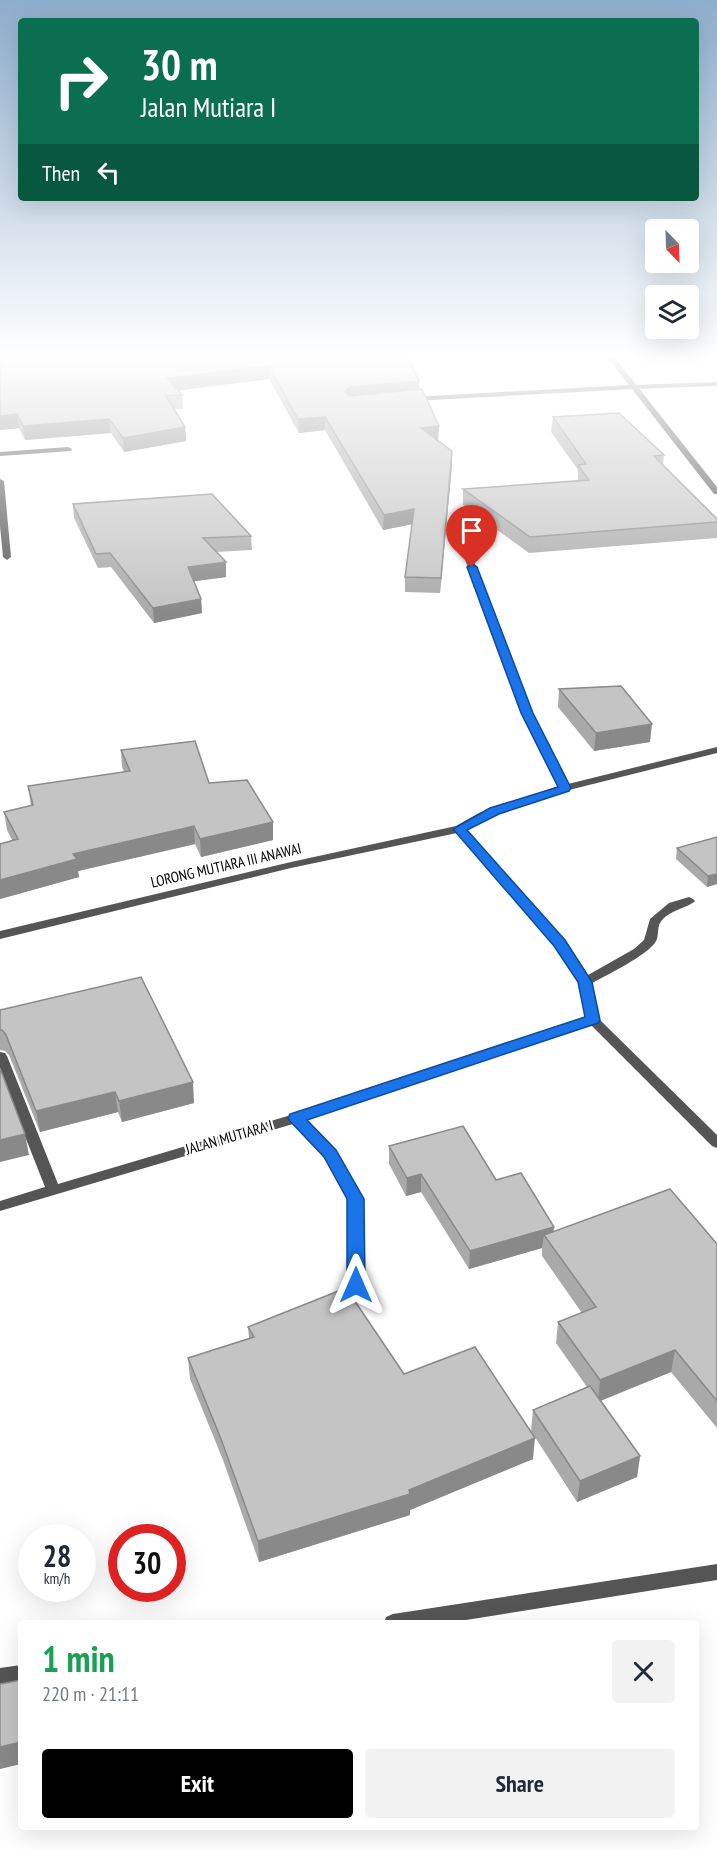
<!DOCTYPE html>
<html lang="en">
<head>
<meta charset="utf-8">
<style>
  body { margin:0; font-family:"PT Sans Narrow",sans-serif; background:#f2f2f3; color:#1f2937; height:100vh; display:flex; flex-direction:column; font-size:22px; white-space:nowrap }
  * { box-sizing:border-box; margin:0 }
  p { font-size:20px; color:#747a83 }
  .icon { flex:none; width:33px; height:33px; fill:none; stroke:currentColor; stroke-width:2; stroke-linecap:round; stroke-linejoin:round }
  .map { position:relative; flex:1; overflow:hidden }
  .drawer { position:absolute; left:18px; top:1620px; width:681px; height:210px; display:flex; flex-direction:column; background:#fff; border-radius:6px; box-shadow:0 6px 24px #0002 }
  .drawer>* { flex:none }
  .guide { position:absolute; left:18px; top:18px; width:681px; height:183px; border-radius:6px; box-shadow:0 6px 24px #0002; background:#0b6e4f; color:#fff; overflow:hidden }
  .needle { width:39px; rotate:157deg }
  .buttons { position:absolute; left:645px; top:219px; display:grid; gap:12px }
  .buttons a { display:grid; place-items:center; width:54px; height:54px; border-radius:6px; background:#fff; box-shadow:0 6px 24px #0002; font-size:30px }
  .speed { position:absolute; left:18px; top:1524px; display:flex; gap:12px; font-size:30px; font-weight:700; text-align:center }
  .speed>* { display:grid; place-content:center; width:78px; height:78px; border-radius:50%; background:#fff; box-shadow:0 6px 24px #0002; line-height:1 }
  .speed small { font-size:15px; font-weight:400 }
  .speed .limit { border:9px solid #d22; background:#fff; color:#111 }
  .pin { position:absolute; display:grid; place-items:center; width:51px; height:51px; color:#fff; margin:-62px -26px; border-radius:50% 50% 50% 0; rotate:-45deg; box-shadow:0 0 6px #0007 }
  .pin .icon { rotate:45deg }
  .me { position:absolute; width:66px; margin:-33px; rotate:0deg; stroke-linejoin:round; filter:drop-shadow(0 0 4px #0008) }
  .turn { display:flex; align-items:center; gap:21px; height:126px; padding:0 24px; font-size:27px }
  .turn .icon { width:78px; height:78px; stroke-width:2.5 }
  .turn b { display:block; font-size:42px; line-height:51px }
  .then { display:flex; align-items:center; height:57px; padding:0 24px; background:#0003; gap:12px; font-size:22px }
  .round { display:grid; place-items:center; flex:none; width:63px; height:63px; border-radius:6px; background:#f2f2f3 }
  .summary { display:flex; align-items:center; justify-content:space-between; height:102px; padding:0 24px }
  h1 { font-size:36px; font-weight:700; line-height:45px; color:#1e9e55 }
  .button { display:flex; gap:12px; margin-top:auto; padding:12px 24px }
  .button a { flex:1; height:69px; border-radius:6px; background:#000; color:#fff; font-size:24px; font-weight:700; line-height:69px; text-align:center }
  .button a+a { background:#f2f2f3; color:#1f2937 }
  .map>svg:first-child { display:block }
  .lines { fill:none; stroke-linecap:round; stroke-linejoin:round }
  .service { fill:#555; fill-rule:evenodd }
  .minor { fill:#555; fill-rule:evenodd }
  .tertiary { fill:#555; fill-rule:evenodd }
  .wall { fill:#a9a9a9 }
  .shaded-wall { fill:#898989 }
  .building { fill:#c4c4c4; stroke:#898989; stroke-width:1.5 }
  .route { fill:#1a73e8; stroke:#114b97; stroke-width:1.5 }
  .labels { text-anchor:middle; dominant-baseline:central; stroke-width:4.5; stroke-linejoin:round; paint-order:stroke }
  .street-label { font-size:15px; fill:#000; stroke:#fff }
</style>
</head>
<body>
<div class="map">
<svg width="717" height="1849" viewBox="0 0 717 1849">
  <rect width="100%" height="100%" fill="#fff"/>
  <g class="lines">
    <g class="service">
      <polygon points="717,382 717,386 633,389 629,387 633,385"/>
      <path d="M689 897 693 899 695 901C686 909 668 910 660 923 657 928 659 936 656 941 649 955 604 976 589 985H581L579 982 581 979 634 949 644 940 650 919 669 903Z"/>
    </g>
    <g class="minor">
      <polygon points="604,353 611,353 717,487 717,494 714,494 632,389 412,401 408,399 412,397 629,385"/>
      <polygon points="68,447 72,449 71,451 0,456 0,452"/>
      <polygon points="0,479 4,481 11,557 7,560 3,557 0,526"/>
      <polygon points="464,543 468,546 532,713 568,784 717,747 717,753 569,790 487,817 467,830 564,940 591,982 599,1019 717,1135 717,1148 712,1146 591,1025 306,1120 335,1150 362,1199 364,1285 361,1289 356,1291 351,1289 348,1285 348,1199 325,1157 293,1124 0,1211 0,1201 45,1187 0,1073 0,1052 5,1053 7,1056 58,1184 291,1115 586,1018 579,982 555,945 457,833 291,868 0,939 0,931 291,862 456,826 479,813 559,786 522,713 460,546"/>
    </g>
    <g class="tertiary">
      <polygon points="717,1564 717,1580 447,1623 384,1623 386,1617 393,1614"/>
      <polygon points="21,1665 21,1683 0,1686 0,1668"/>
    </g>
  </g>
  <g class="wall">
    <polygon points="0,353 407,353 419,381 419,389 439,426 438,440 452,465 440,593 405,592 405,577 412,524 383,530 325,430 299,433 269,379 177,390 182,395 183,409 174,409 185,427 186,441 124,452 111,433 25,440 19,428 0,430"/>
    <polygon points="711,353 717,353 717,357"/>
    <polygon points="553,417 664,455 663,465 717,519 717,538 529,553 463,505 463,489 578,481 578,470 551,432"/>
    <polygon points="73,504 251,536 252,550 216,552 226,577 194,581 201,599 202,613 154,623 111,567 98,568 74,518"/>
    <polygon points="559,689 650,742 594,751 558,707"/>
    <polygon points="121,750 209,783 273,840 201,857 195,844 78,871 79,877 0,899 0,844 12,840 7,830 4,812 31,806 28,786 124,772 122,767"/>
    <polygon points="717,837 717,884 707,887 676,859 677,848"/>
    <polygon points="0,1010 194,1103 122,1122 118,1112 40,1132 9,1055 5,1051 0,1050"/>
    <polygon points="389,1146 496,1180 553,1231 717,1244 717,1428 671,1372 601,1400 640,1456 637,1477 577,1502 531,1431 533,1410 587,1387 556,1343 558,1322 582,1313 542,1256 542,1248 469,1269 421,1192 406,1196 389,1164"/>
    <polygon points="248,1327 404,1374 533,1459 410,1510 410,1515 259,1562 223,1460 190,1379 188,1358 249,1338"/>
  </g>
  <g class="shaded-wall">
    <polygon points="269,366 269,379 168,392 167,378"/>
    <polygon points="419,381 419,394 350,401 344,392 350,387"/>
    <polygon points="17,414 19,428 0,430 0,416"/>
    <polygon points="325,417 325,430 299,433 298,419"/>
    <polygon points="109,419 111,433 25,440 23,426"/>
    <polygon points="439,426 438,440 421,428"/>
    <polygon points="185,427 186,441 124,452 123,438"/>
    <polygon points="452,451 452,465 440,593 441,578"/>
    <polygon points="414,509 413,524 383,530 384,515"/>
    <polygon points="226,562 226,577 189,582 188,567"/>
    <polygon points="201,599 202,613 154,623 153,608"/>
    <polygon points="652,724 650,742 594,751 596,733"/>
    <polygon points="273,822 273,840 201,857 200,839"/>
    <polygon points="194,826 195,844 78,871 79,877 0,899 0,880 73,854"/>
    <polygon points="717,874 717,884 707,887 708,876"/>
    <polygon points="193,1082 194,1103 122,1122 119,1101"/>
    <polygon points="115,1092 118,1112 40,1132 36,1111"/>
    <polygon points="25,1134 29,1155 0,1162 0,1140"/>
    <polygon points="421,1174 421,1192 406,1196 407,1178"/>
    <polygon points="554,1227 552,1245 544,1235 542,1248 469,1269 470,1251"/>
    <polygon points="675,1350 671,1372 598,1402 600,1380"/>
    <polygon points="535,1438 533,1459 410,1510 410,1515 259,1562 258,1541 409,1490"/>
    <polygon points="640,1456 637,1477 577,1502 580,1481"/>
    <polygon points="21,1742 21,1764 0,1769 0,1747"/>
  </g>
  <g class="building">
    <polygon points="0,353 407,353 419,381 350,387 344,392 350,396 422,389 439,426 421,428 452,451 441,578 405,577 414,509 384,515 325,417 298,419 269,366 167,378 182,395 166,396 185,427 123,438 109,419 23,426 17,414 0,416"/>
    <polygon points="619,413 664,455 654,456 717,519 717,522 530,537 463,489 589,480 578,465 586,464 553,417"/>
    <polygon points="212,494 251,536 203,538 226,562 188,567 201,599 153,608 110,553 96,554 73,504"/>
    <polygon points="621,686 652,724 596,733 559,689"/>
    <polygon points="195,741 209,783 247,780 273,822 200,839 194,826 73,854 77,859 0,880 0,844 18,839 4,812 33,805 28,786 130,771 121,750"/>
    <polygon points="717,837 717,874 708,876 677,848"/>
    <polygon points="141,977 193,1082 119,1101 115,1092 36,1111 6,1035 2,1030 0,1030 0,1010"/>
    <polygon points="0,1068 25,1134 0,1140"/>
    <polygon points="463,1126 496,1180 521,1173 554,1227 470,1251 421,1174 407,1178 389,1146"/>
    <polygon points="670,1189 717,1244 717,1401 675,1350 600,1380 558,1322 596,1307 544,1235"/>
    <polygon points="346,1288 404,1374 475,1347 535,1438 409,1490 410,1494 258,1541 221,1439 188,1358 254,1337 248,1327"/>
    <polygon points="590,1386 640,1456 580,1481 533,1410"/>
    <polygon points="21,1680 21,1742 0,1747 0,1684"/>
  </g>
  <linearGradient id="sky" x2="0" y2="1"><stop stop-color="#8cadcc"/><stop offset="0.58" stop-color="#fff"/><stop offset="1" stop-color="#fff" stop-opacity="0"/></linearGradient>
  <rect width="717" height="612" fill="url(#sky)"/>
  <polygon class="route" points="472,564 477,567 533,713 571,788 569,791 499,814 467,830 565,940 592,982 600,1020 598,1023 307,1120 336,1150 364,1199 365,1285 362,1289 356,1291 350,1289 347,1285 347,1199 324,1157 290,1121 288,1118 290,1114 585,1017 578,982 554,946 453,829 490,808 558,787 521,713 467,567"/>
  <g class="labels">
    <g class="street-label">
      <text transform="translate(226 865) rotate(-13)">LORONG MUTIARA III ANAWAI</text>
      <text transform="translate(229 1137) rotate(-16)">JALAN MUTIARA I</text>
    </g>
  </g>
</svg>
<div class="buttons">
<a><svg class="needle" viewBox="-14 -14 28 28"><path d="M0-13l5 13h-10z" fill="#e53935"/><path d="M0 13l5-13h-10z" fill="#747a83"/></svg></a>
<a><svg class="icon" aria-label="layers" viewBox="0 0 24 24"><path d="M12 4l9 5-9 5-9-5zM3 14l9 5 9-5"/></svg></a>
</div>
<div class="speed"><div>28<small>km/h</small></div><div class="limit">30</div></div>
<div class="pin" style="left:472px;top:567px;background:#d93025"><svg class="icon" aria-label="arrive" viewBox="0 0 24 24"><path d="M6 21V4h12l-3 4 3 4H6"/></svg></div>
<svg class="me" style="left:356px;top:1285px" viewBox="-20 -20 40 40"><path d="M0-17L14 15 0 8-14 15z" fill="#1a73e8" stroke="#fff" stroke-width="4"/></svg>
<div class="guide">
<div class="turn"><svg class="icon" aria-label="right" viewBox="0 0 24 24"><path d="M7 20v-9h11M14 6l5 5-5 5"/></svg><div><b>30 m</b>Jalan Mutiara I</div></div>
<div class="then">Then<svg class="icon" aria-label="left" viewBox="0 0 24 24"><path d="M17 20v-9H6M10 6l-5 5 5 5"/></svg></div>
</div>
<section class="drawer">
<div class="summary"><div><h1>1 min</h1><p>220 m · 21:11</p></div><a class="round"><svg class="icon" aria-label="close" viewBox="0 0 24 24"><path d="M6 6l12 12M18 6L6 18"/></svg></a></div>
<div class="button"><a>Exit</a><a>Share</a></div>
</section>
</div>
</body>
</html>
